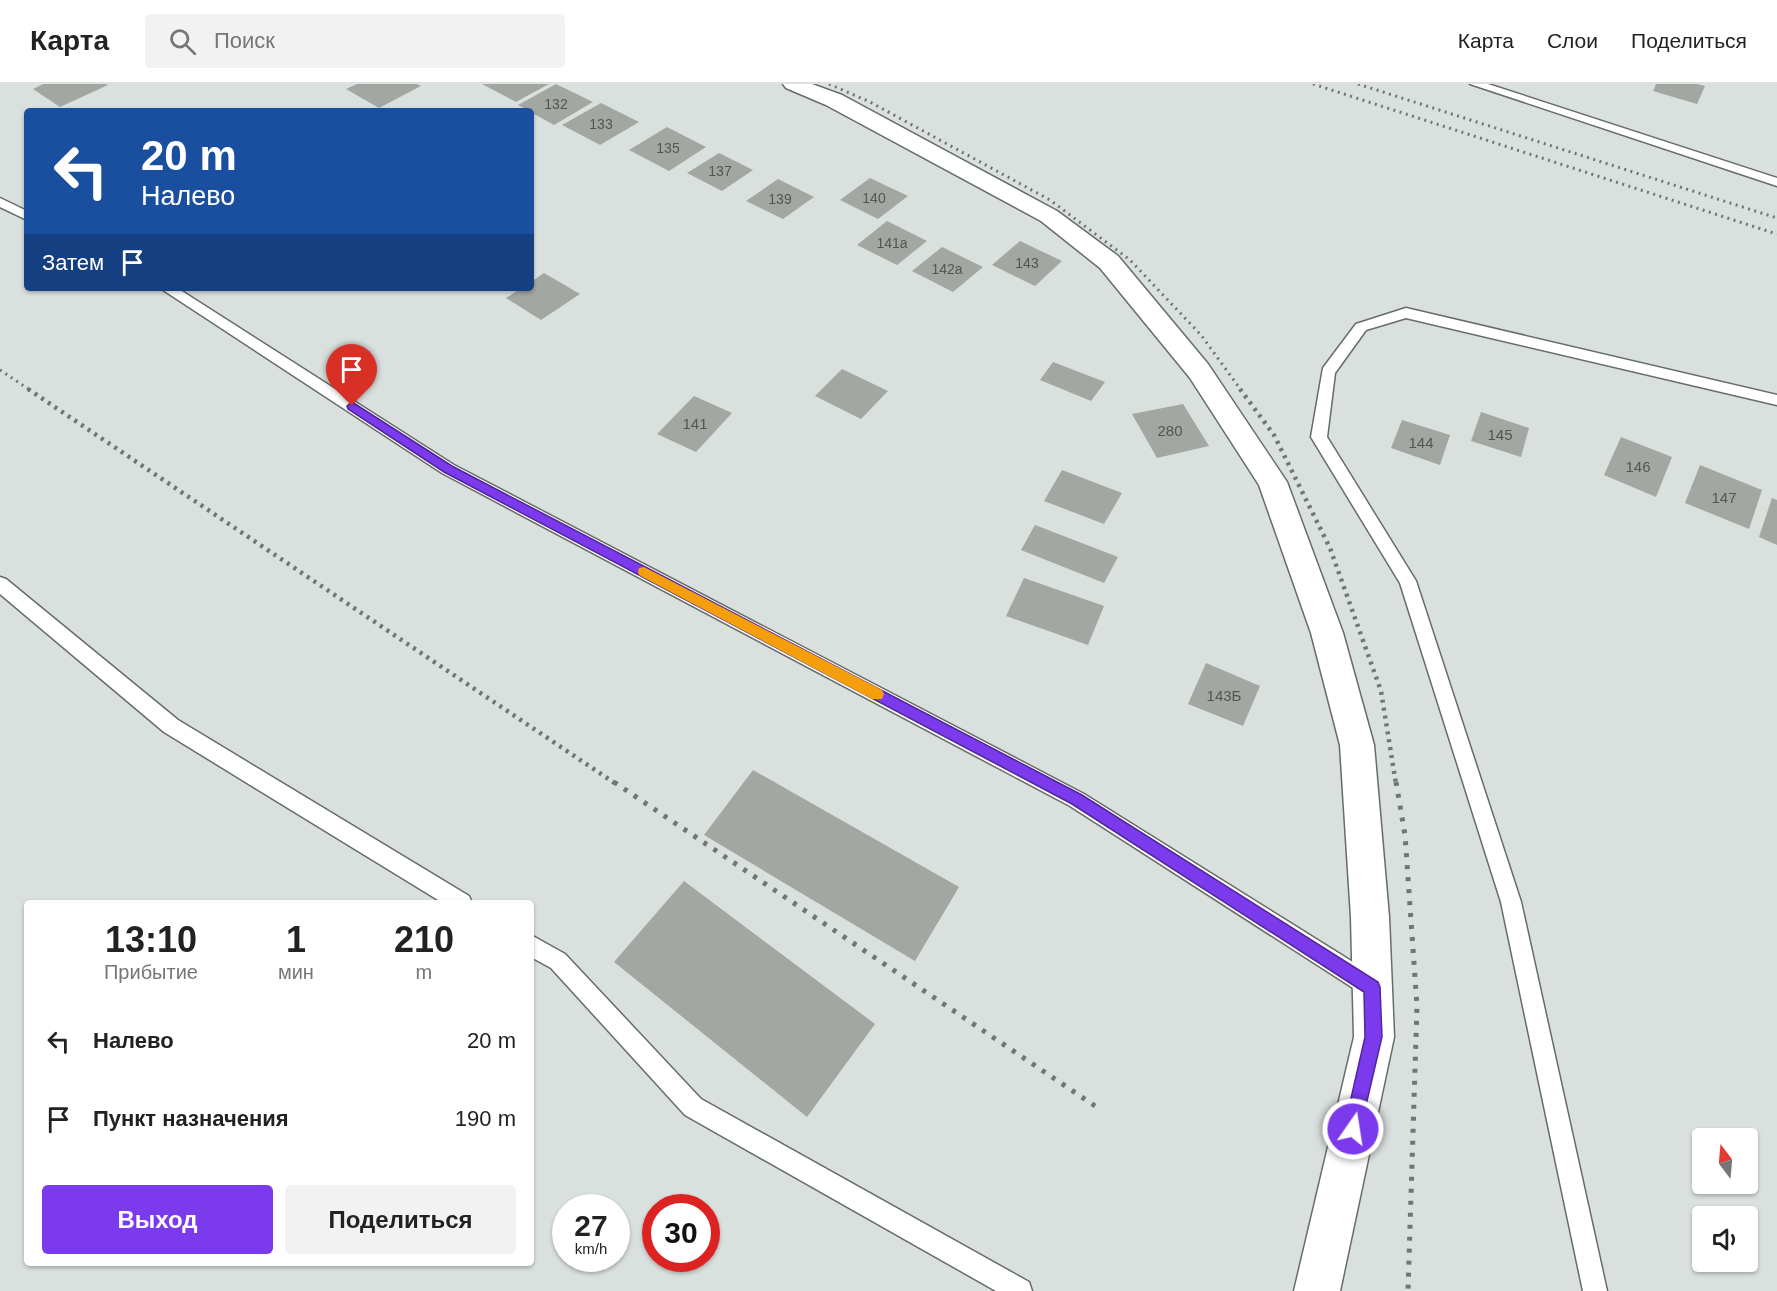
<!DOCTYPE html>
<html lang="ru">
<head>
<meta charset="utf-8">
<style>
  body { margin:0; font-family:Helvetica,sans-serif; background:#f2f2f2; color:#222; height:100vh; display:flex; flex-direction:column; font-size:22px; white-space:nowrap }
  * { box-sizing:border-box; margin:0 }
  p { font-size:20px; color:#767676 }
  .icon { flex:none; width:33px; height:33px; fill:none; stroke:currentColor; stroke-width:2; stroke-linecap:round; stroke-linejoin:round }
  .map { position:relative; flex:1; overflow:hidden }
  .sheet { position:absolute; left:24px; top:816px; width:510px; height:366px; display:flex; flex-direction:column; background:#fff; border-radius:6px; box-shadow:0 2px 4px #0004 }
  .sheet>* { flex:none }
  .guide { position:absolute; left:24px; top:24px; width:510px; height:183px; border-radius:6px; box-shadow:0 2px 4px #0004; background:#1a4fa0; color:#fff; overflow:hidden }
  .needle { width:39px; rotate:344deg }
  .controls { position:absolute; left:1692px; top:1044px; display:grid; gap:12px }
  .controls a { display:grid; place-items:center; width:66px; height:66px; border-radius:6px; background:#fff; box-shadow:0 2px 4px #0004; font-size:30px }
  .speed { position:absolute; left:552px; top:1110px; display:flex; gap:12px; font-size:30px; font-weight:700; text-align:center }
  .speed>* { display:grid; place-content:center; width:78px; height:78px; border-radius:50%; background:#fff; box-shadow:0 2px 4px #0004; line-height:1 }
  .speed small { font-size:15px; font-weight:400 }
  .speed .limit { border:9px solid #d22; background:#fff; color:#111 }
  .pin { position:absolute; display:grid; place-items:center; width:51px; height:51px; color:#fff; margin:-62px -26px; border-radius:50% 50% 50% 0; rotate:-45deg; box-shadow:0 0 6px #0007 }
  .pin .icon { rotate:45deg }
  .me { position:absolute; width:66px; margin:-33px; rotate:13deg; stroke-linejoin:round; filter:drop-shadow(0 0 4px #0008) }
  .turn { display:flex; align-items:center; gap:21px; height:126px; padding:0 18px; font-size:27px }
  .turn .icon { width:78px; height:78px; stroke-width:2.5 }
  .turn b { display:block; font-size:42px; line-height:51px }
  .then { display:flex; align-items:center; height:57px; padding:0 18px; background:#0003; gap:12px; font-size:22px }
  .eta { display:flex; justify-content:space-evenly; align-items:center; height:102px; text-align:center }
  .eta b { font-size:36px; font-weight:600; line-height:42px }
  .cta { display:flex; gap:12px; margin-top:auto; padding:12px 18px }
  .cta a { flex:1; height:69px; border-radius:6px; background:#7c3aed; color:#fff; font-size:24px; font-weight:600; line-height:69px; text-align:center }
  .cta a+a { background:#f2f2f2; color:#222 }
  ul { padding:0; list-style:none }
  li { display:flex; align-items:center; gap:18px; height:78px; padding:0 18px }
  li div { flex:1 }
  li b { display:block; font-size:22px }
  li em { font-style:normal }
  header { display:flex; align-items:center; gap:36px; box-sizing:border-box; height:84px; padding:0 30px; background:#fff; border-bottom:2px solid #e0e0e0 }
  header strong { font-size:28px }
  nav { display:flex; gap:33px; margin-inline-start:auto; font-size:21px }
  .search { width:420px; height:54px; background:#f2f2f2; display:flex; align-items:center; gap:15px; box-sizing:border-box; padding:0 21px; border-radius:6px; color:#767676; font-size:22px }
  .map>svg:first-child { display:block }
  .building { fill:#a2a7a2 }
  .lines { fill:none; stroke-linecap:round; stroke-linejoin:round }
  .lane-casing { stroke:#666c69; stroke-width:3 }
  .street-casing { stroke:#666c69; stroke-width:3 }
  .lane { fill:#fff; fill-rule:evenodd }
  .street { fill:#fff; fill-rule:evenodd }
  .rail-far2 { stroke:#717674; stroke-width:3; stroke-dasharray:2 4.5; stroke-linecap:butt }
  .rail-far1 { stroke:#717674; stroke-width:4.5; stroke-dasharray:3 5; stroke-linecap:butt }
  .rail { stroke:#717674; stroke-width:5; stroke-dasharray:4 8; stroke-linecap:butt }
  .route { fill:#7c3aed; stroke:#51269a; stroke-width:1.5 }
  .slow { fill:#f59e0b }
  .labels { text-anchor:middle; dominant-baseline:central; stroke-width:5; stroke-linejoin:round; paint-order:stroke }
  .far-number-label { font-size:14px; fill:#525654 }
  .number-label { font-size:15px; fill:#525654 }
</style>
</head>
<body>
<header>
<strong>Карта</strong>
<div class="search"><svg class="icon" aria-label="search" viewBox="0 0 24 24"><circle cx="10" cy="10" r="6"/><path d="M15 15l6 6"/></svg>Поиск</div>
<nav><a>Карта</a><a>Слои</a><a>Поделиться</a></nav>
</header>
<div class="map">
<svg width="1777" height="1207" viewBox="0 0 1777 1207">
  <rect width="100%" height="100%" fill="#d9e0dd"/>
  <g class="building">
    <polygon points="43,0 106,0 108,1 60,23 33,5"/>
    <polygon points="357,0 417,0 421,2 379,24 346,5"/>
    <polygon points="482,0 549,0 516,18"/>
    <polygon points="556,0 593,18 554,41 518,21"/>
    <polygon points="1656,0 1697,0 1705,2 1697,20 1653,7"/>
    <polygon points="601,19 639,38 600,61 562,41"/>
    <polygon points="667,43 706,63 669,87 629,66"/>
    <polygon points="719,69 753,86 722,107 687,89"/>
    <polygon points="870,94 908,112 878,135 840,116"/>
    <polygon points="778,95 814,113 783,135 746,117"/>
    <polygon points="887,137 927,157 897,181 857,161"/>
    <polygon points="1020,157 1062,177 1035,202 992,181"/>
    <polygon points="942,163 983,183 953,208 912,187"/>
    <polygon points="544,189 580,210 541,236 506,214 521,204 531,204 531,198"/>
    <polygon points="1053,278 1105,298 1091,317 1040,296"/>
    <polygon points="842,285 888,307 861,335 815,312"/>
    <polygon points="694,312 732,329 696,368 657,350"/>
    <polygon points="1183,320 1209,362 1157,374 1132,330"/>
    <polygon points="1481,328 1529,344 1521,373 1471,357"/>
    <polygon points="1402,336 1450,351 1440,381 1391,364"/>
    <polygon points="1621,353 1672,373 1656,413 1604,391"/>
    <polygon points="1700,381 1762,406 1749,445 1685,419"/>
    <polygon points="1062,386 1122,409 1104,440 1044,417"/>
    <polygon points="1772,414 1777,416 1777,461 1759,453"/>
    <polygon points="1035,441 1118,473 1104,499 1021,466"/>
    <polygon points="1024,494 1104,522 1088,561 1006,532"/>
    <polygon points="1206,579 1260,602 1243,642 1188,620"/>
    <polygon points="753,686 959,803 915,877 704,751"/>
    <polygon points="684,797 875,940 807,1033 614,878"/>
  </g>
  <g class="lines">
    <g class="lane-casing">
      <g id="lane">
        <polygon points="1470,0 1488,0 1777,94 1777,102"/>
        <polygon points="0,114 27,127 27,136 0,123"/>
        <polygon points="160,204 177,204 454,381 1084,710 1380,895 1383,903 1380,911 1372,914 1364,911 1070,722 442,389"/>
        <polygon points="1406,224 1777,311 1777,321 1406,234 1366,246 1335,289 1327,353 1416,497 1521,818 1607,1207 1583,1207 1501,818 1400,499 1311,353 1323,284 1356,240"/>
        <polygon points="0,493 6,495 178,636 469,812 472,819 443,819 164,648 0,510"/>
        <polygon points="531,851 565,870 701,1015 1029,1198 1032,1207 996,1207 685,1031 551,884 531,873"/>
      </g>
    </g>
    <g class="street-casing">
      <polygon id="street" points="783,0 812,0 842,11 1057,127 1118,172 1208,280 1287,398 1343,549 1374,661 1389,833 1394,953 1340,1207 1294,1207 1354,953 1351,833 1340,661 1311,549 1259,401 1190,294 1100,184 1041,137 826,21 786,4"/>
    </g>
    <use href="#lane" class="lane"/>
    <use href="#street" class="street"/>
    <g class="rail-far2">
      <polyline points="829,0 870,18 1050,116 1130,176 1201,251 1241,306"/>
      <polyline points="1313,0 1777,150"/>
      <polyline points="1358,0 1777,134"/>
      <polyline points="0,286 30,306"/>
    </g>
    <g class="rail-far1">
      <polyline points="28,305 616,700"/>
      <polyline points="1240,305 1274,351 1330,464 1381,607 1396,700"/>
    </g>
    <g class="rail">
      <polyline points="614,698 1101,1026"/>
      <polyline points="1396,698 1405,751 1417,922 1408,1207"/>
    </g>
  </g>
  <polygon class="route" points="352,318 452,382 1082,711 1378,898 1380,903 1382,953 1359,1051 1353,1054 1347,1051 1344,1045 1365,953 1364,908 1072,720 444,388 348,325 347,322"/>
  <polygon class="slow" points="644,483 882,606 884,610 882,615 872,615 639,491 638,488 639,484"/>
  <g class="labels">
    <g class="far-number-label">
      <text x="556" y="20">132</text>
      <text x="601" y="40">133</text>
      <text x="668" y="64">135</text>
      <text x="720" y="87">137</text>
      <text x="874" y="114">140</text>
      <text x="780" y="115">139</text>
      <text x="892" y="159">141а</text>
      <text x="1027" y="179">143</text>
      <text x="947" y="185">142а</text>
    </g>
    <g class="number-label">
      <text x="695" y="339">141</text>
      <text x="1170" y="346">280</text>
      <text x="1500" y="350">145</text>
      <text x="1421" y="358">144</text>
      <text x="1638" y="382">146</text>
      <text x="1724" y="413">147</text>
      <text x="1224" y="611">143Б</text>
    </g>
  </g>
</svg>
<div class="controls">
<a><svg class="needle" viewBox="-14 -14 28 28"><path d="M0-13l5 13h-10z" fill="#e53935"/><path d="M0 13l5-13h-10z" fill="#767676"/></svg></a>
<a><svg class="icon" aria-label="sound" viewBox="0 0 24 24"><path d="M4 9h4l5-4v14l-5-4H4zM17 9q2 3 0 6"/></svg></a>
</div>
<div class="speed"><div>27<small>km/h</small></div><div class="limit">30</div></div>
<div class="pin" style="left:352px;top:322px;background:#d93025"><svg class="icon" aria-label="arrive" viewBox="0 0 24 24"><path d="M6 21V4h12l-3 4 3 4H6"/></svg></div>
<svg class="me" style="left:1353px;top:1045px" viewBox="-20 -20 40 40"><circle r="17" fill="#7c3aed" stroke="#fff" stroke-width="3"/><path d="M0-11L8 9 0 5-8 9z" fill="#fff"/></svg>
<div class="guide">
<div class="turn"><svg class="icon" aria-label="left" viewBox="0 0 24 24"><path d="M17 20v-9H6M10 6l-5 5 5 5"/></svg><div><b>20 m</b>Налево</div></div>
<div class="then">Затем<svg class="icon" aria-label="arrive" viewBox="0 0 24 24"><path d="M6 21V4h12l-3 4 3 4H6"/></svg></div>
</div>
<section class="sheet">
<div class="eta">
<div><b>13:10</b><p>Прибытие</p></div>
<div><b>1</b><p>мин</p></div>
<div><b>210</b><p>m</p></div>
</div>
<ul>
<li><svg class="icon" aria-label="left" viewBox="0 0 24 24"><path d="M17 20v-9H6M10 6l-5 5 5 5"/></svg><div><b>Налево</b></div><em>20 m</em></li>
<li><svg class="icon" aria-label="arrive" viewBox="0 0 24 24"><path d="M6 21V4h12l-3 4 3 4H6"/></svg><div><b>Пункт назначения</b></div><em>190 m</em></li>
</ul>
<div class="cta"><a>Выход</a><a>Поделиться</a></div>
</section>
</div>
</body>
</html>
